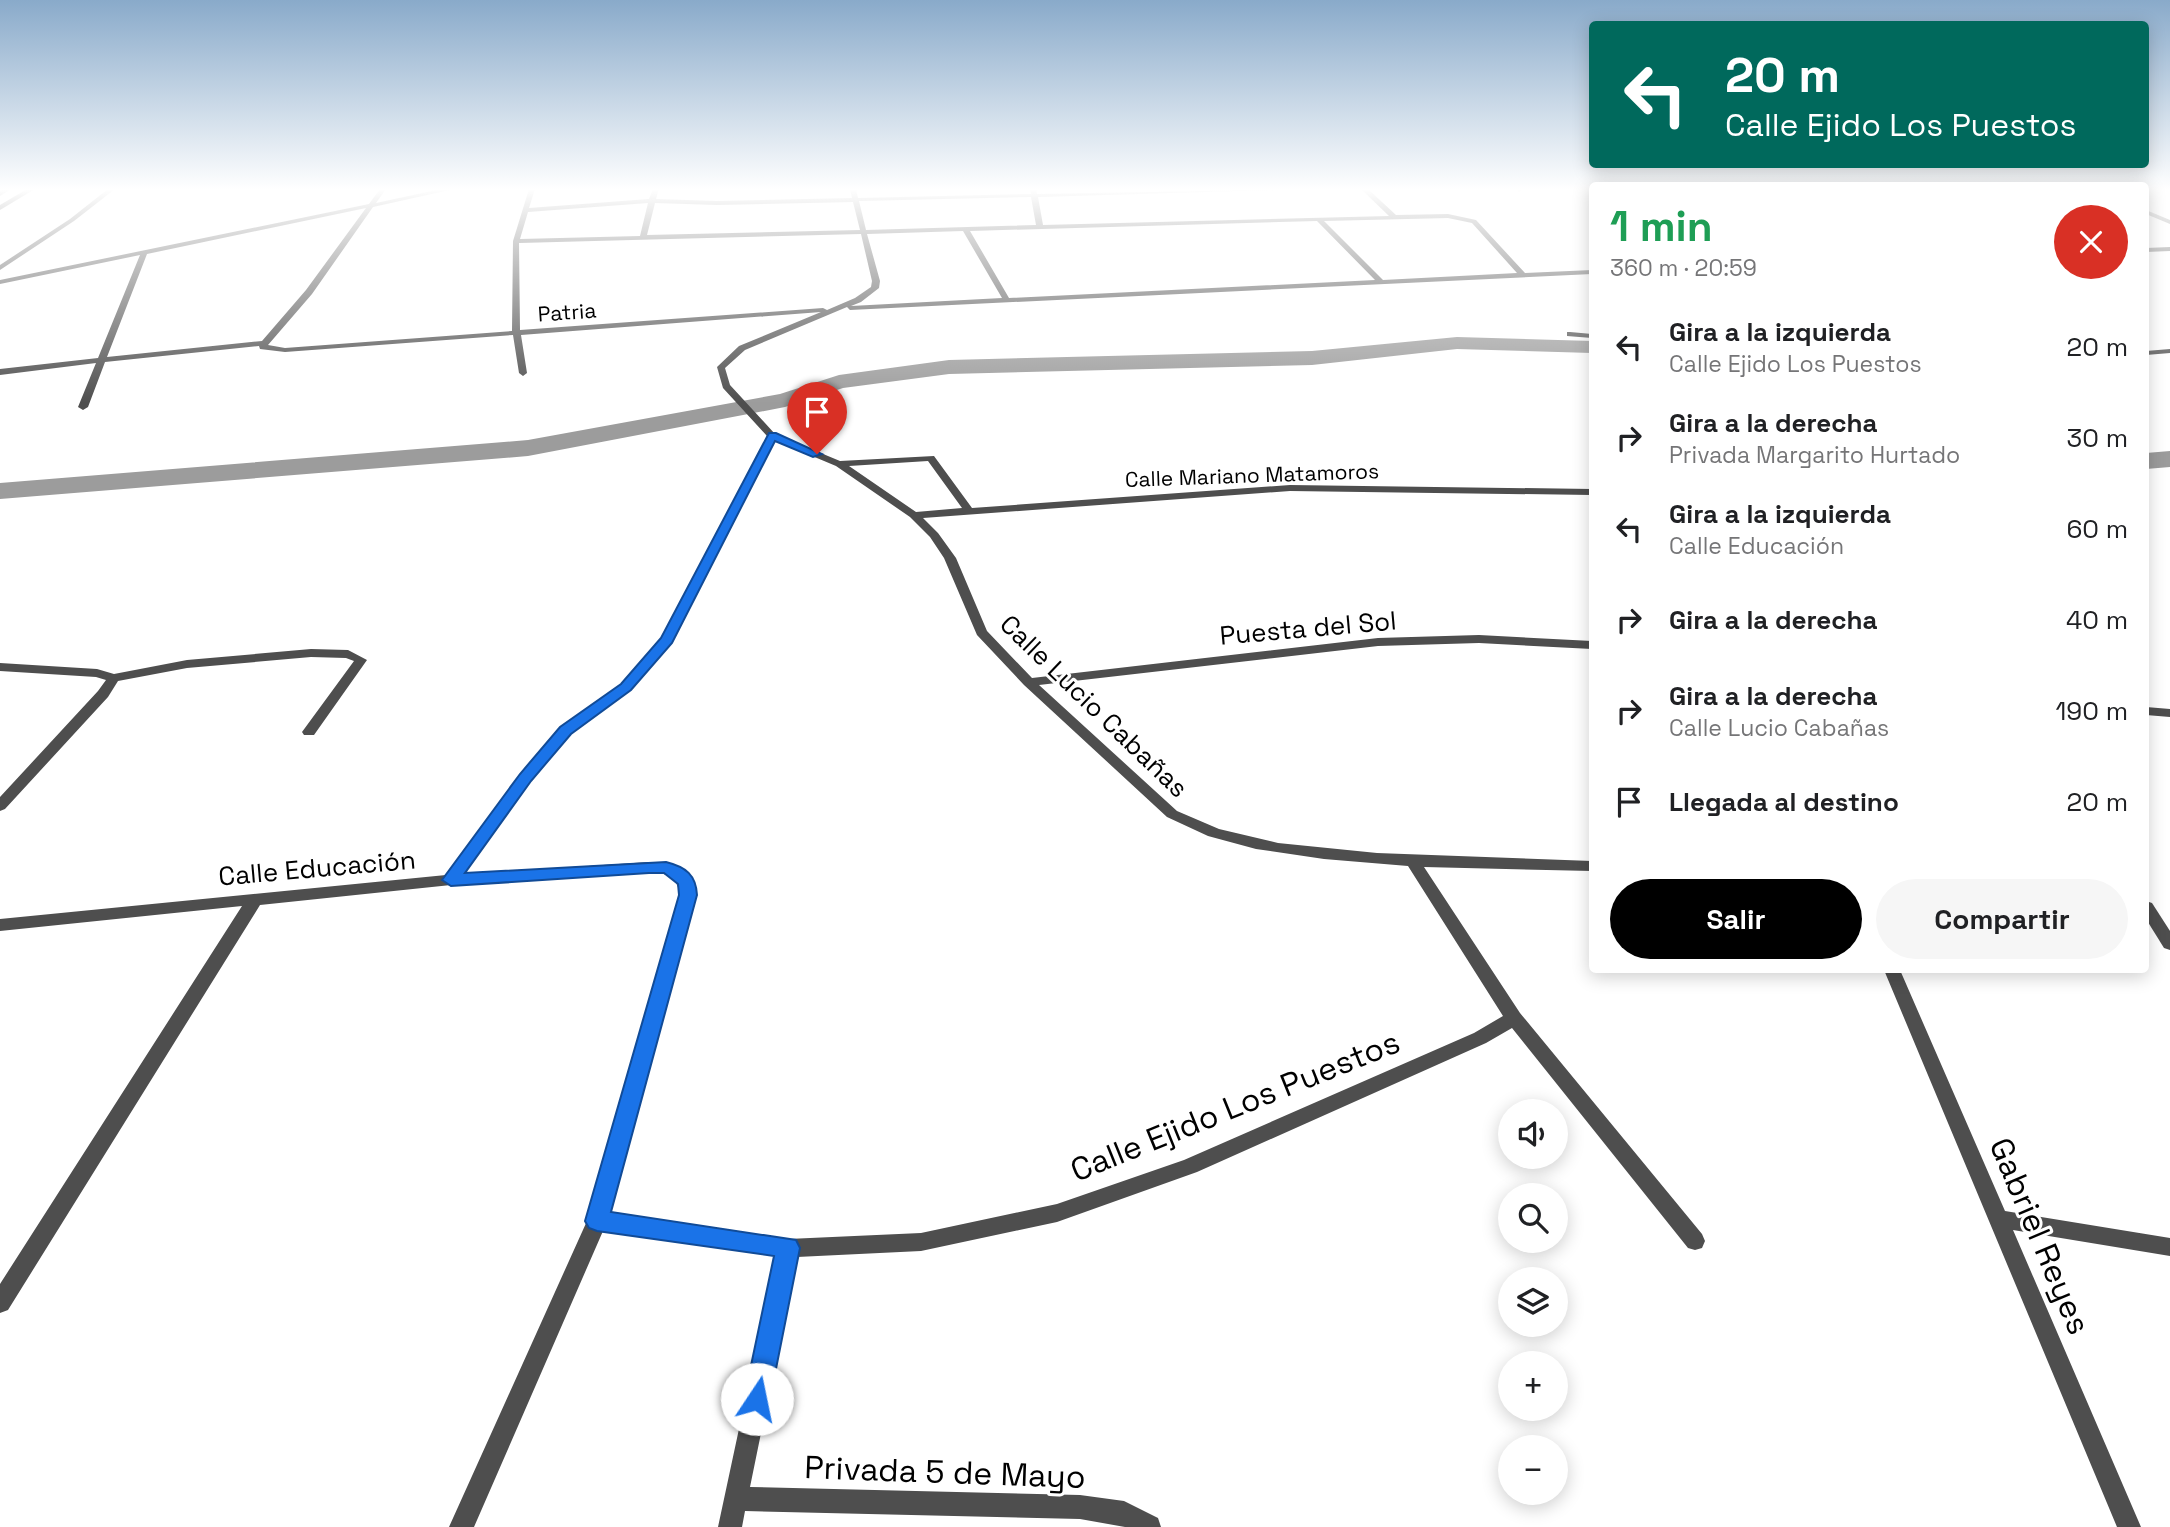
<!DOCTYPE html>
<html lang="es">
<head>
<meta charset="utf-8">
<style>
  body { margin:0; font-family:"Space Grotesk",sans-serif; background:#f6f6f6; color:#202124; height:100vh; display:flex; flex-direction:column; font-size:26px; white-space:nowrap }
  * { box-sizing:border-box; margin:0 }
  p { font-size:23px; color:#757577 }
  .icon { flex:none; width:38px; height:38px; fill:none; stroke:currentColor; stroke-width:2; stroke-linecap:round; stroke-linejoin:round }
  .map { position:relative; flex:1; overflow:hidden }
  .side { position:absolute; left:1589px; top:182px; width:560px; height:791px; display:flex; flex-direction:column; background:#fff; border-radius:7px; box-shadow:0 4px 18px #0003 }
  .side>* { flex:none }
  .guide { position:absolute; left:1589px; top:21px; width:560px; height:147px; border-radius:7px; box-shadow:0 4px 18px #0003; background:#00695c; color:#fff; overflow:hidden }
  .fabs { position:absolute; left:1498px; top:1099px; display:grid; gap:14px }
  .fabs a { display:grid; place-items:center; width:70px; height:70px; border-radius:50%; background:#fff; box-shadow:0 4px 18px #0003; font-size:35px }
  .pin { position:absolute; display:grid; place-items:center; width:60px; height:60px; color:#fff; margin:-72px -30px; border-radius:50% 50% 50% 0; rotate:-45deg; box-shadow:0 0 7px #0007 }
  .pin .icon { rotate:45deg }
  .me { position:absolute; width:77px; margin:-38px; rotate:11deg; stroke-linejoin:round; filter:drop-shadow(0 0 5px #0008) }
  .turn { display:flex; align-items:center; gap:24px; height:147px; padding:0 21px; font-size:32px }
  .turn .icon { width:91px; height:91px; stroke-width:2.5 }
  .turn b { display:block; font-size:49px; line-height:60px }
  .round { display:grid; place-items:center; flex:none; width:74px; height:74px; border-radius:37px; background:#f6f6f6 }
  .overview { display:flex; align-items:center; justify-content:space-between; height:119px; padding:0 21px }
  h1 { font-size:42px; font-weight:700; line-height:52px; color:#1e9e55 }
  .cta { display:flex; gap:14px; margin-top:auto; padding:14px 21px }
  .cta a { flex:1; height:80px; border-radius:42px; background:#000; color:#fff; font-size:28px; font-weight:700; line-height:80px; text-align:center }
  .cta a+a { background:#f6f6f6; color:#202124 }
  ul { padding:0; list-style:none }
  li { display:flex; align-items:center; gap:21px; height:91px; padding:0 21px }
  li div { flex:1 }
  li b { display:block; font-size:26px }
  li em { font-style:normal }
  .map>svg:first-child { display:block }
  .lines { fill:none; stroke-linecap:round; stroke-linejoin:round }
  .canal { fill:#9c9c9c; fill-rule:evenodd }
  .street { fill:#4e4e4e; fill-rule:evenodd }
  .secondary { fill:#1b1b1b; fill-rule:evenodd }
  .route { fill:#1a73e8; stroke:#114b97; stroke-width:2 }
  .labels { text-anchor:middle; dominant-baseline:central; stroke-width:6; stroke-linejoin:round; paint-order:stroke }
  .far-street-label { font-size:21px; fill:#000; stroke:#fff }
  .street-label { font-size:26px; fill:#000; stroke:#fff }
  .near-street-label { font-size:32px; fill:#000; stroke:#fff }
</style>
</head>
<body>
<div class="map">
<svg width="2170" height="1527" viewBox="0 0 2170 1527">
  <rect width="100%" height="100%" fill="#fff"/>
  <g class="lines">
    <g class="canal">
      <polygon points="1457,337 1592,341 1592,353 1457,349 1312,365 949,374 843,388 785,407 528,456 0,499 0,483 528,440 780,394 839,375 949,360 1312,351"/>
      <polygon points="2170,451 2170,467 2146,469 2146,453"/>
    </g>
    <g class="street">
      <polygon points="108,189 115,189 74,221 0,270 0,265 70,219"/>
      <path d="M380 189H386L376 203 441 189H454L373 207 312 294 268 345 285 348 512 331 513 241 529 189H535L529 208 649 199 653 189H659L656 199 717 201 852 198 850 189H856L858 198 1031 194 1030 189H1036L1037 194 1308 189 1038 197 1043 225 1389 216 1361 189H1368L1396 215 1448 214 1476 220 1525 273 1592 270V274L850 310 847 307 745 350 725 368 730 385 775 434 840 461 934 456 972 508 1290 485 1592 489V495L1290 491 923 518 938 533 956 558 987 631 1032 678 1378 638 1479 635 1592 641V649L1479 643 1378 646 1039 685 1177 811 1219 829 1278 843 1377 853 1592 861V871L1424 867 1520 1013 1702 1234 1705 1241 1702 1248 1695 1250 1688 1248 1512 1028 1486 1043 1197 1172 1057 1222 921 1251 797 1257 750 1487 1080 1495 1124 1501 1158 1518 1161 1527H1125L1080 1519 745 1511 742 1527H718L776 1256 603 1231 474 1527H449L587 1221 680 895C677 876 667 873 649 872L451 885 260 905 8 1310 0 1313V1284L242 906 0 931V919L446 875 520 774 561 727 621 684 662 639 767 436 723 388 717 367 739 346 821 312 521 335 527 373 523 376 519 373 513 335 285 352 260 349 259 346 105 362 88 407 83 410 78 407 96 363 0 375V369L98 358 140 255 0 284V280L369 204ZM1031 197 1036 225 866 230 859 201ZM853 202 860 230 647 235 655 203 717 205ZM648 203 640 236 520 239 528 212ZM366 208 306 290 262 341 107 357 147 254ZM1448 218 1472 223 1517 273 1383 280 1324 221ZM1317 221 1375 280 1009 298 970 231ZM963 231 1002 298 851 306 861 302 879 288 880 281 867 234ZM861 234 872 281 871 287 855 298 827 310 823 308 520 330 519 243ZM774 440 836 466 910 517 930 537 944 558 977 635 1024 685 1167 817 1208 836 1256 849 1324 859 1408 866 1503 1016 1474 1033 1184 1160 1057 1204 921 1233 788 1239 609 1214 696 895C692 868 674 863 649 862L464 874 530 780 571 733 631 690 671 643ZM928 461 962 508 916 512 849 466Z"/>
      <polygon points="1516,189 1522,189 1522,190 1519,192"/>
      <polygon points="2146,210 2170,220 2170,224 2146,214"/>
      <polygon points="2170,247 2170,251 2146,252 2146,248"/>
      <polygon points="1570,332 1592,334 1592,338 1567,336 1567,332"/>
      <polygon points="2170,349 2170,353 2146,355 2146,351"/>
      <polygon points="311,649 348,650 367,660 314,735 304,735 302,732 354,661 346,658 311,657 187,668 118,681 108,697 5,809 0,811 0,797 98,691 106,680 96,677 0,671 0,663 97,669 114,674 187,660"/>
      <polygon points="2146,707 2170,709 2170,717 2146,715"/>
      <polygon points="2146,901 2152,903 2170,931 2170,950 2164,948 2146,919"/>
      <polygon points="1884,970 1900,970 2005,1211 2170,1238 2170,1256 2013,1230 2141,1527 2117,1527"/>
    </g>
    <g class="secondary">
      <polygon points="3,189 11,189 0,196 0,191"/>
      <polygon points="27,189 35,189 0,210 0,205"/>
    </g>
  </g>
  <linearGradient id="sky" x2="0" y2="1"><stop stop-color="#89aaca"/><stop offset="0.47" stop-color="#fff"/><stop offset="1" stop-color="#fff" stop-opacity="0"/></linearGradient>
  <rect width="2170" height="403" fill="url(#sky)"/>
  <path class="route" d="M769 433H776L822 454 813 457 775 441 672 643 631 690 571 734 531 781 465 873 666 862C686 867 696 875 697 895L611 1212 796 1240 800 1248 770 1399 766 1408 757 1412 747 1408 744 1399 774 1256 597 1231 589 1228 585 1221 679 895 678 884 664 873H649L451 886 442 880 520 774 560 727 621 684 661 638Z"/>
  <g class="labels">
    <g class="far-street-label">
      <text transform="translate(567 312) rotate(-4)">Patria</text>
      <text transform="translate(1252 475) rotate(-2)">Calle Mariano Matamoros</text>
    </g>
    <g class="street-label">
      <text transform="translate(1308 628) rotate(-5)">Puesta del Sol</text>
      <text transform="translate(1094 706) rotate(44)">Calle Lucio Cabañas</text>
      <text transform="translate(317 868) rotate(-5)">Calle Educación</text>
    </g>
    <g class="near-street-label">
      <text transform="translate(1235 1106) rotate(-22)">Calle Ejido Los Puestos</text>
      <text transform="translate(2040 1236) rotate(67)">Gabriel Reyes</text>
      <text transform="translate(945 1472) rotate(2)">Privada 5 de Mayo</text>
    </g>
  </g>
</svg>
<div class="fabs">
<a><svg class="icon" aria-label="sound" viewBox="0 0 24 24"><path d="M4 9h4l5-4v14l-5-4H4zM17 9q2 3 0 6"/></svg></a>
<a><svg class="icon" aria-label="search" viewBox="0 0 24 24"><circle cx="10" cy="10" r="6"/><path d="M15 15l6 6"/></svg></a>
<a><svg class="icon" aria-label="layers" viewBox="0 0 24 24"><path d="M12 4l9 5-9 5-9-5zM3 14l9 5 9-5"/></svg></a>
<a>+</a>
<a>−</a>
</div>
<div class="pin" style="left:817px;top:454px;background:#d93025"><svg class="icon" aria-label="arrive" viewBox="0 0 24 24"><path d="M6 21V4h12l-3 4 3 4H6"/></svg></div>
<svg class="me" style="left:757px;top:1399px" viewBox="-20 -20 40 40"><circle r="19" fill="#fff"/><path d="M0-13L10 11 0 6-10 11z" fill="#1a73e8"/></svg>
<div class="guide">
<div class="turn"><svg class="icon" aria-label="left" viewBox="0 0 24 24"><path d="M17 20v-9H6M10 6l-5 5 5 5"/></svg><div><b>20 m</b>Calle Ejido Los Puestos</div></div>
</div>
<section class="side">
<div class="overview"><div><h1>1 min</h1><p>360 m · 20:59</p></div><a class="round" style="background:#d93025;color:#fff"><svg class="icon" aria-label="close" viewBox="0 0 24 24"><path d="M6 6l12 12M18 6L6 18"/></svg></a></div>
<ul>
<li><svg class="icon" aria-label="left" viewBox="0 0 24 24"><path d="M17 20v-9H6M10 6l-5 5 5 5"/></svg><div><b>Gira a la izquierda</b><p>Calle Ejido Los Puestos</p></div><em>20 m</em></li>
<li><svg class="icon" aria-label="right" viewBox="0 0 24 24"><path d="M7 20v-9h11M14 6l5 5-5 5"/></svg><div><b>Gira a la derecha</b><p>Privada Margarito Hurtado</p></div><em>30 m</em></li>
<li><svg class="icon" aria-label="left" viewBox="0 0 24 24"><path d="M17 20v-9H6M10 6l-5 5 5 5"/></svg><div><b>Gira a la izquierda</b><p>Calle Educación</p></div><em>60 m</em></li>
<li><svg class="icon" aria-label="right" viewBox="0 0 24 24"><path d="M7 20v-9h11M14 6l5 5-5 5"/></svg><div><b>Gira a la derecha</b></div><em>40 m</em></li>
<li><svg class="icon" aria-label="right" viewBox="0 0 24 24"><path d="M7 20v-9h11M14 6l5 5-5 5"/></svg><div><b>Gira a la derecha</b><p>Calle Lucio Cabañas</p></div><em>190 m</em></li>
<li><svg class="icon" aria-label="arrive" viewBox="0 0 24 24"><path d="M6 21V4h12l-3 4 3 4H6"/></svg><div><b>Llegada al destino</b></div><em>20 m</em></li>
</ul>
<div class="cta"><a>Salir</a><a>Compartir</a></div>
</section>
</div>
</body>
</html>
